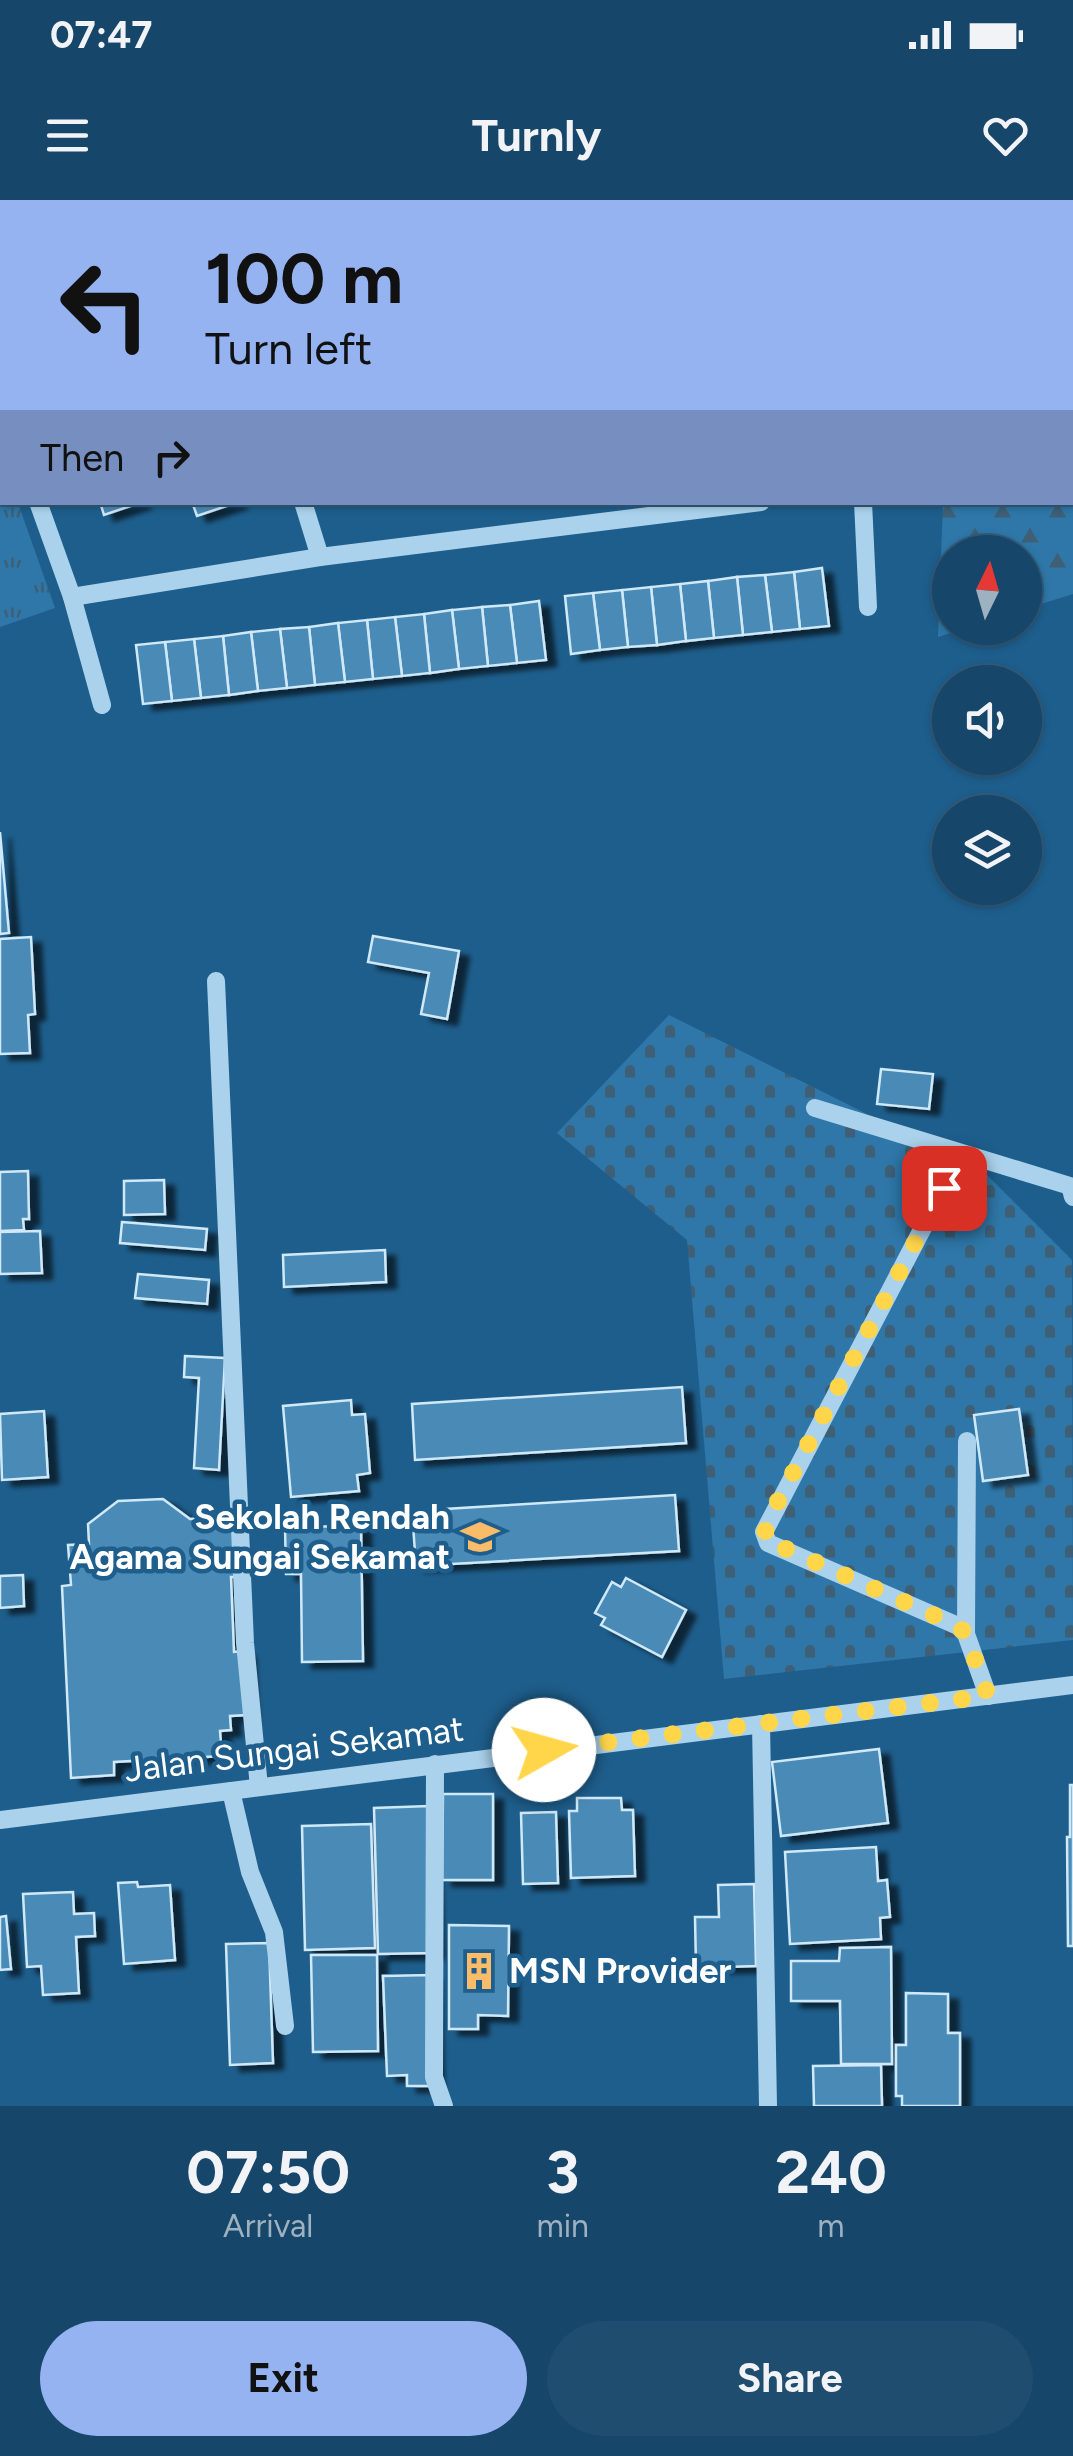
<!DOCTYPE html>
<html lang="en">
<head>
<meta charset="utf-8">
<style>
  body { margin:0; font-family:Figtree,sans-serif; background:#1f4d6f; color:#f1f3f6; height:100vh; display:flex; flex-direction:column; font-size:38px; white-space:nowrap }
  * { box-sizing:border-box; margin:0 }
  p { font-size:32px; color:#9eb1c0 }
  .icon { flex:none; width:55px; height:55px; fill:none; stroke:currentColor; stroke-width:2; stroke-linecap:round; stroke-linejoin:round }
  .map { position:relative; height:1906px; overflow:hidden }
  .details { display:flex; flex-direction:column; background:#164669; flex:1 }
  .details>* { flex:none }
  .top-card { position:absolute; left:0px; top:0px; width:1075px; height:305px; box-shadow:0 2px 8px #0004,0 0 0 2px #355e7d; background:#95b2f1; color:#111; overflow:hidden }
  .needle { width:65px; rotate:5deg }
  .fabs { position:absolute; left:932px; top:335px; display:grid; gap:20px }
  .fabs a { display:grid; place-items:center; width:110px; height:110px; border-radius:50%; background:#164669; box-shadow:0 2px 8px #0004,0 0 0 2px #355e7d; font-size:50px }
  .pin { position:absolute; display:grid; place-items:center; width:85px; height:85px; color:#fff; margin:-42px; border-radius:20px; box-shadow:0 5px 15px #0006 }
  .me { position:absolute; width:110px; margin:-55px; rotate:83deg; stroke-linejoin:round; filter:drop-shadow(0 0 8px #0008) }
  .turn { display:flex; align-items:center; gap:35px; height:210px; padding:0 40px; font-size:45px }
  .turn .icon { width:130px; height:130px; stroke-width:2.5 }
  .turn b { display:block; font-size:70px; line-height:85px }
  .then { display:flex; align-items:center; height:95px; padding:0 40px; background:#0003; gap:20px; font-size:38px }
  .eta { display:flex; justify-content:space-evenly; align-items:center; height:170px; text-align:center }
  .eta b { font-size:60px; font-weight:700; line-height:70px }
  .primary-button { display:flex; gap:20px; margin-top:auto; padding:20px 40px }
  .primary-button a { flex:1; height:115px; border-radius:60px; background:#95b2f1; color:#111; font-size:40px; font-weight:700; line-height:115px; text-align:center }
  .primary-button a+a { background:#1f4d6f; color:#f1f3f6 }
  .status { display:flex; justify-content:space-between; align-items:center; height:70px; padding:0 50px; background:#164669; direction:ltr }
  .status svg { height:28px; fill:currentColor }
  header { display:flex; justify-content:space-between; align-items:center; height:130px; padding:0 40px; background:#164669; font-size:45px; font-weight:700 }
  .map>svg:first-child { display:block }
  .forest { fill:url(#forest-firs) }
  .cemetery { fill:url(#cemetery-stones) }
  .park { fill:url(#park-tufts) }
  .building { fill:#4a8ab6; stroke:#d0e9f9; stroke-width:2.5; filter:url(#shadow) }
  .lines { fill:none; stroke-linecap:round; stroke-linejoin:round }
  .minor { stroke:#abd2ec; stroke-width:18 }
  .route { stroke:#ffd54a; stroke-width:18; stroke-dasharray:0 32.4 }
  .labels { text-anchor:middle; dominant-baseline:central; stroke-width:9; stroke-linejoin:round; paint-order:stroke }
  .poi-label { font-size:35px; font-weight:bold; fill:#fff; stroke:#1e5e8c; text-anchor:end }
  .street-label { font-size:35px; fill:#fff; stroke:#1e5e8c }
</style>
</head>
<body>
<div class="status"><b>07:47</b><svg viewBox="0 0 49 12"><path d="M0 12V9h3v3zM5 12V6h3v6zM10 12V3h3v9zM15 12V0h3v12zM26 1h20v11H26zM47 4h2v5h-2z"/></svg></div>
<header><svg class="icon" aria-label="menu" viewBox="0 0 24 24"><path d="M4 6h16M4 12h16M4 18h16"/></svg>Turnly<svg class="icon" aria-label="heart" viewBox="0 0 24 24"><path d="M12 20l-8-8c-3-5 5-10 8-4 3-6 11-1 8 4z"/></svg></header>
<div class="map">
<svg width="1073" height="1906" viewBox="0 0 1073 1906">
  <defs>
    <pattern id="forest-firs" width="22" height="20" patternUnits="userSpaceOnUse" patternTransform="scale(2.5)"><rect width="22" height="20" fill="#2e77a8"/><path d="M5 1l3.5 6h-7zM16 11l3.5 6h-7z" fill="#3e5f75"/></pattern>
    <pattern id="cemetery-stones" width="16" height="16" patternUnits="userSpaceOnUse" patternTransform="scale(2.5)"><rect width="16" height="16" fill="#2e77a8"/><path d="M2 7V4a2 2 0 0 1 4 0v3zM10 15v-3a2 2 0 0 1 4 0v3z" fill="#3e5f75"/></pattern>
    <pattern id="park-tufts" width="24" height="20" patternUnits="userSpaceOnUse" patternTransform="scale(2.5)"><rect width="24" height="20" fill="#2e77a8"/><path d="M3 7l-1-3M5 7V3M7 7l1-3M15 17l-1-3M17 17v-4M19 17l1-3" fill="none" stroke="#3e5f75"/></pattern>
    <filter id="shadow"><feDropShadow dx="10" dy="6" stdDeviation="2.5" flood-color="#0009"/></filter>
  </defs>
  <rect width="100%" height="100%" fill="#1e5e8c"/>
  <polygon class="forest" points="923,0 1073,0 1073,394 1025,409 1025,352 950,352 950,428 966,428 938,437 943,303 1072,302 1072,2"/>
  <polygon class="cemetery" points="669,815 985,973 1072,1060 1073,1440 724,1479 687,1040 557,933"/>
  <g class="park">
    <polygon points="235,0 486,0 486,2 236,2"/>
    <polygon points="0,253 2,302 18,303 55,408 0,427"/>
  </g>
  <g class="building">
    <polygon points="100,302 142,302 104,315"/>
    <polygon points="192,302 238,302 197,316"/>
    <polygon points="822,368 829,426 800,429 794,372"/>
    <polygon points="794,372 800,429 772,432 765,375"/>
    <polygon points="765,375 772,432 743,435 737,377"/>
    <polygon points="737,377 743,435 714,438 708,381"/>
    <polygon points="708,381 714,438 686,441 680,384"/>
    <polygon points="680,384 686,441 657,445 651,387"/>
    <polygon points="651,387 657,445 628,447 622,390"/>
    <polygon points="622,390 628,447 600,450 593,393"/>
    <polygon points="593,393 600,450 571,454 565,396"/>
    <polygon points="539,401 546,460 517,463 510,405"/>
    <polygon points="510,405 517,463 488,466 482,407"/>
    <polygon points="482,407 488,466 459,469 452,410"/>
    <polygon points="452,410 459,469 430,473 424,414"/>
    <polygon points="424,414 430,473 402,476 395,417"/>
    <polygon points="395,417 402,476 373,479 367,420"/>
    <polygon points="367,420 373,479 345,482 338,423"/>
    <polygon points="338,423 345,482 315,485 309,427"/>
    <polygon points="309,427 315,485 287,488 280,429"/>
    <polygon points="280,429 287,488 258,491 251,432"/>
    <polygon points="251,432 258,491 229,495 223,436"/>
    <polygon points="223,436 229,495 201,498 194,439"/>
    <polygon points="194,439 201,498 172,501 165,442"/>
    <polygon points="165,442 172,501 143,504 136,445"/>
    <polygon points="0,632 9,733 0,734"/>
    <polygon points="373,736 459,751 447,819 421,814 429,773 368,762"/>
    <polygon points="31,737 35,814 28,815 30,853 0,854 0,739"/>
    <polygon points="881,869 933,874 929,909 877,904"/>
    <polygon points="28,971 29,1019 23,1019 24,1030 0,1031 0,972"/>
    <polygon points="164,980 165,1014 124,1015 124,981"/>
    <polygon points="122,1022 207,1029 205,1050 120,1043"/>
    <polygon points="40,1031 42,1073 0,1074 0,1032"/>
    <polygon points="385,1050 386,1082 284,1087 283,1055"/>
    <polygon points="138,1074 209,1080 207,1104 135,1098"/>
    <polygon points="185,1156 225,1158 219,1270 194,1268 199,1178 184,1177"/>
    <polygon points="682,1187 686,1243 415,1260 412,1204"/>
    <polygon points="351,1200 352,1215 365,1214 370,1273 357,1275 359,1291 291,1297 283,1206"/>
    <polygon points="1019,1209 1028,1275 983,1281 974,1215"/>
    <polygon points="44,1211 48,1277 2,1280 0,1214"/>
    <polygon points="675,1295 679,1351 416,1366 412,1311"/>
    <polygon points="163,1299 190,1319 234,1317 237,1377 231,1377 234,1452 245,1451 248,1515 230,1516 231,1530 220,1531 222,1556 114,1562 114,1575 71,1578 62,1386 71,1385 68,1345 89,1344 88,1324 118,1301"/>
    <polygon points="361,1326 363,1461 302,1462 301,1374 286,1374 285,1327"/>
    <polygon points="23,1375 24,1406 0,1408 0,1376"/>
    <polygon points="626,1378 686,1410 662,1457 601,1425 605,1418 595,1413 612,1382 621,1387"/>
    <polygon points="879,1549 888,1623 781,1636 772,1562"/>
    <polygon points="1070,1585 1073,1585 1073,1746 1068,1746 1067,1637 1070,1637"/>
    <polygon points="443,1594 493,1594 493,1680 442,1680"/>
    <polygon points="577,1598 621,1598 622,1610 633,1610 635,1676 571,1678 569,1611 577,1611"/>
    <polygon points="429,1606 434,1753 378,1754 374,1608"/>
    <polygon points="556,1612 558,1683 523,1684 521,1613"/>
    <polygon points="371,1624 375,1748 305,1750 302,1626"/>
    <polygon points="876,1647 878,1681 887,1680 890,1717 880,1718 881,1739 790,1744 785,1652"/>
    <polygon points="137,1682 138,1687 170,1685 175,1760 124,1764 118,1683"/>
    <polygon points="754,1684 756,1766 696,1768 695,1717 719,1717 718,1685"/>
    <polygon points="73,1692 74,1714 94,1713 95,1736 76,1737 79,1793 43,1795 41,1766 27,1767 23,1694"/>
    <polygon points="6,1716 11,1769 0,1770 0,1717"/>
    <polygon points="449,1725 509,1726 508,1816 478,1815 478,1829 449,1829"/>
    <polygon points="269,1743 273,1863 230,1865 226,1744"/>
    <polygon points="891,1747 892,1864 841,1864 840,1801 791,1801 791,1761 839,1761 840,1748"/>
    <polygon points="311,1755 377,1755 378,1851 313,1852"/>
    <polygon points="431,1775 434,1886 407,1886 407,1875 387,1876 383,1776"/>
    <polygon points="906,1793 948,1794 948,1833 960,1833 960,1906 902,1906 902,1896 896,1896 896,1845 906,1845"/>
    <polygon points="881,1865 882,1906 814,1906 813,1866"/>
  </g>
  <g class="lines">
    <g class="minor">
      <polyline points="205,0 206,2"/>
      <polyline points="515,0 515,2"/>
      <polyline points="787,0 789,2"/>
      <polyline points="0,196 2,203"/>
      <polyline points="38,302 72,397 102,505"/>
      <polyline points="303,302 320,357"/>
      <polyline points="863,302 868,407"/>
      <polyline points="72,397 320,357 761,302"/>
      <polyline points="216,781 245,1443 259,1587"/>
      <polyline points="815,908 1070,986 1073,997"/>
      <polyline points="961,955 764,1332 768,1343 958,1426 966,1434 988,1496"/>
      <polyline points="966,1434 967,1241"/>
      <polyline points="761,1524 768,1906"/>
      <polyline points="435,1564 434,1877 444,1906"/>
      <polyline points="231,1591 250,1672 274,1732 285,1826"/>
      <polyline points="0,1620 1073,1485"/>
    </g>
  </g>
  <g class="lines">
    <polyline class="route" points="544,1550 988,1496 966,1434 958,1426 764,1339 767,1322 944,988"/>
  </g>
  <defs>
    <g id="school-bare" transform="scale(3)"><path d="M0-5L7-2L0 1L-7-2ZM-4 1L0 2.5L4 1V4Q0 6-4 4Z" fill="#fbbc6a" stroke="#1e5e8c" stroke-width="2.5" paint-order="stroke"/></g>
    <g id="building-bare" transform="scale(3)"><path d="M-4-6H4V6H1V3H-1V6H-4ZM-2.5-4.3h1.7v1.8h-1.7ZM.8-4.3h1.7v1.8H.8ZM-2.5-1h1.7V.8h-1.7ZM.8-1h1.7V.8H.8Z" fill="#fbbc6a" stroke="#1e5e8c" stroke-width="2.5" paint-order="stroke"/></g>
  </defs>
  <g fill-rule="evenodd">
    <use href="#school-bare" x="480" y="1337"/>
    <use href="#building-bare" x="479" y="1771"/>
  </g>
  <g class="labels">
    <g class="poi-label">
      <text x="450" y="1317">Sekolah Rendah<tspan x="450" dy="40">Agama Sungai Sekamat</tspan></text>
      <text x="509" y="1771" text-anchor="start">MSN Provider</text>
    </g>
    <g class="street-label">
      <text transform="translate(294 1549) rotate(-7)">Jalan Sungai Sekamat</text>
    </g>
  </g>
</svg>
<div class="fabs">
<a><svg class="needle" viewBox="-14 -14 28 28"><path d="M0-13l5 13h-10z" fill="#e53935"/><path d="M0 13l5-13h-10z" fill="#9eb1c0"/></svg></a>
<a><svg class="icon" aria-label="sound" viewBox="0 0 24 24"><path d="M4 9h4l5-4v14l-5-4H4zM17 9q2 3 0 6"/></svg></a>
<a><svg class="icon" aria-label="layers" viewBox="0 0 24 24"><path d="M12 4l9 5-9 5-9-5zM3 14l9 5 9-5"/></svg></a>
</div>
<div class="pin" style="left:944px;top:988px;background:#d93025"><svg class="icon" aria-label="arrive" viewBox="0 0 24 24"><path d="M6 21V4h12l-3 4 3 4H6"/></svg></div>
<svg class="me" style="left:544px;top:1550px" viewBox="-20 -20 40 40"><circle r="19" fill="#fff"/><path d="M0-13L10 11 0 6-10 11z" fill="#ffd54a"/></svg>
<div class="top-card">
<div class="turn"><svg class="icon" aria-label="left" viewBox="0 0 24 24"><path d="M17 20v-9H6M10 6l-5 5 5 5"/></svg><div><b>100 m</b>Turn left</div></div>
<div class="then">Then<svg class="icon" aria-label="right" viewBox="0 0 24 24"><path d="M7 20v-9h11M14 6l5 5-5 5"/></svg></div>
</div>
</div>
<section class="details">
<div class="eta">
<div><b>07:50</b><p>Arrival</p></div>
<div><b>3</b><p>min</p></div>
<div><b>240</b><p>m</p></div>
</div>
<div class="primary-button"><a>Exit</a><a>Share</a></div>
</section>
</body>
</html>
